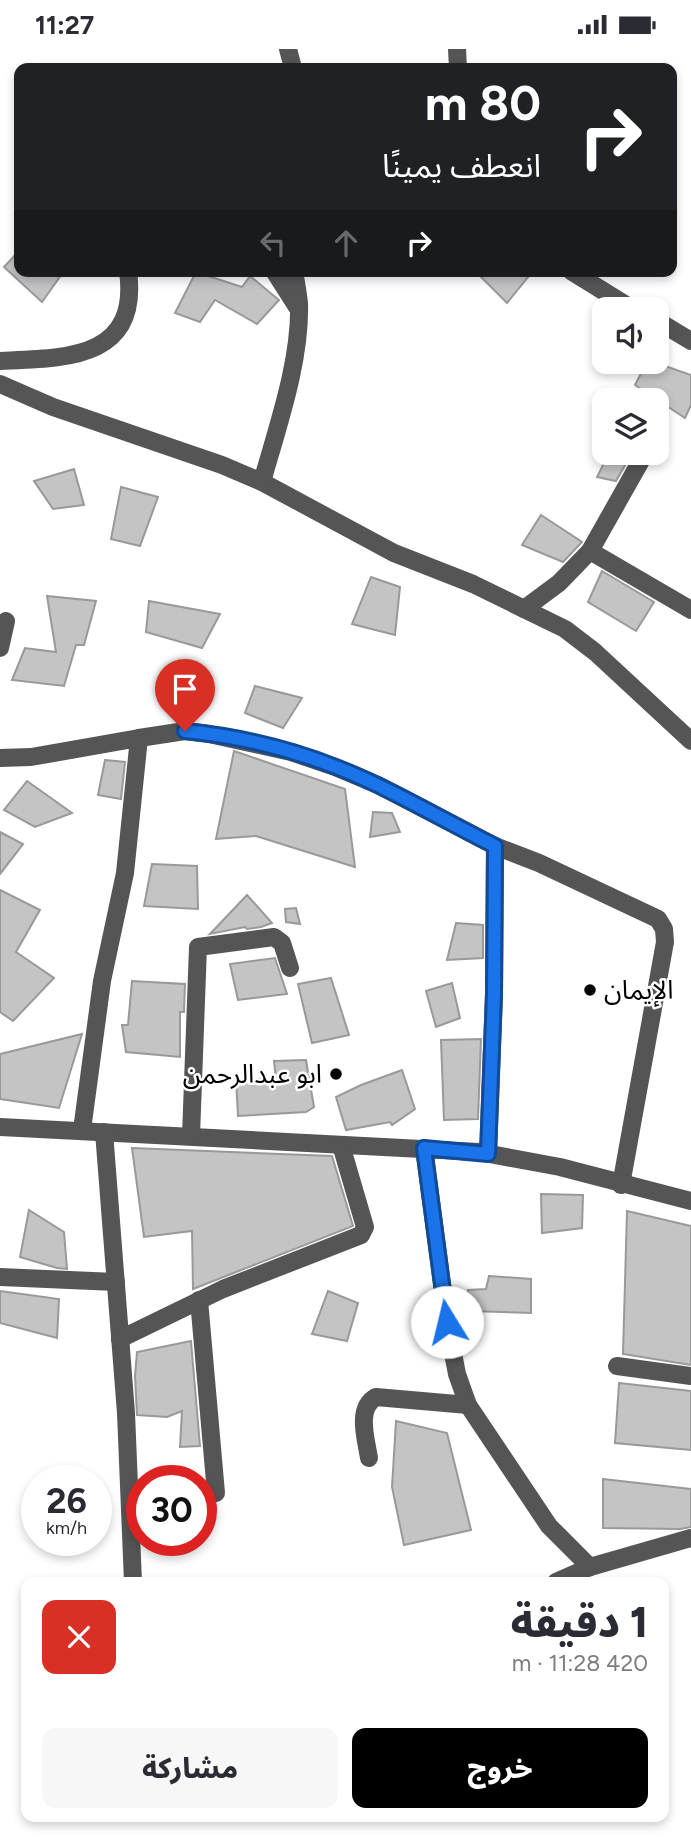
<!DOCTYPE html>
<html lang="ar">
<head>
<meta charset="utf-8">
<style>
  body { margin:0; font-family:Figtree,"Noto Sans Arabic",sans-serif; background:#f7f7f7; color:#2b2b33; direction:rtl; height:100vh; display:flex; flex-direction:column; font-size:26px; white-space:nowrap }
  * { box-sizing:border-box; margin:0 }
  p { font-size:23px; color:#7c7c81 }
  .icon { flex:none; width:38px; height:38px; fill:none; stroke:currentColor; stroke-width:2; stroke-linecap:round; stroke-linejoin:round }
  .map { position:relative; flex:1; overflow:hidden; direction:ltr }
  .panel { position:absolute; left:21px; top:1528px; width:648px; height:245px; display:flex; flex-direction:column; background:#fff; border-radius:14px; box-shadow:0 4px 10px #0003; direction:rtl }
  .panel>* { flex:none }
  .banner { position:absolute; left:14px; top:14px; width:663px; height:214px; border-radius:14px; box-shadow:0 4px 10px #0003; direction:rtl; background:#202124; color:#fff; overflow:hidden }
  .controls { position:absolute; left:592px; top:248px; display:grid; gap:14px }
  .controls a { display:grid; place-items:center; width:77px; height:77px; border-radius:14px; background:#fff; box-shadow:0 4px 10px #0003; font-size:35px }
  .speed { position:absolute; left:21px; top:1416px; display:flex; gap:14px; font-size:35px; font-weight:700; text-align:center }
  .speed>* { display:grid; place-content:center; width:91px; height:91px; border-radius:50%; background:#fff; box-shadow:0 4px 10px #0003; line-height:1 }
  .speed small { font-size:18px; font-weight:400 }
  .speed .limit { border:10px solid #d22; background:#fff; color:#111 }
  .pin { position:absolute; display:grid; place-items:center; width:60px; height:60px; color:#fff; margin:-72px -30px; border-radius:50% 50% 50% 0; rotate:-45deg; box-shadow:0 0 7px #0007 }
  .pin .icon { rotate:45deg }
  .me { position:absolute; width:77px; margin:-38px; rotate:351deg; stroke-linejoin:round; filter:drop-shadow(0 0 5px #0008) }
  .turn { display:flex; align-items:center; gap:24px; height:147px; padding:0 21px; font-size:32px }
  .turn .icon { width:91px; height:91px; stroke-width:2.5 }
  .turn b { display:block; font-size:49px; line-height:60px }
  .lanes { display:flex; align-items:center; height:66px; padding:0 21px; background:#0003; justify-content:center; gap:35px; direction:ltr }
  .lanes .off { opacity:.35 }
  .round { display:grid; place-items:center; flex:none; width:74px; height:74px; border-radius:14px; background:#f7f7f7 }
  .head { display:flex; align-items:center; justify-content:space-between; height:119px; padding:0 21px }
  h1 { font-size:42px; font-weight:800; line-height:52px }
  .primary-button { display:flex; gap:14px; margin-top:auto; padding:14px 21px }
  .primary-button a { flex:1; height:80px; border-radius:14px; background:#000; color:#fff; font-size:28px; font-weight:800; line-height:80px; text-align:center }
  .primary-button a+a { background:#f7f7f7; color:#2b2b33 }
  .status { display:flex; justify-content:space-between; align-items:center; height:49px; padding:0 35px; background:#fff; direction:ltr }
  .status svg { height:19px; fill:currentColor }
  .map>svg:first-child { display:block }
  .building { fill:#c4c4c4; stroke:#999; stroke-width:2 }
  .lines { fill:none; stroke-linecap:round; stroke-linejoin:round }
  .minor { stroke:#555; stroke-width:18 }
  .route-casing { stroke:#114b97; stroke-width:18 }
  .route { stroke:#1a73e8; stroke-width:12 }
  .poi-dot { fill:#000; stroke:#fff; stroke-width:2.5 }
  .labels { text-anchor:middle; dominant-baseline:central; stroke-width:5; stroke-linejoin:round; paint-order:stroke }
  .poi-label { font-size:26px; fill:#000; stroke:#fff; text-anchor:start }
</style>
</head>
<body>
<div class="status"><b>11:27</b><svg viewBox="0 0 49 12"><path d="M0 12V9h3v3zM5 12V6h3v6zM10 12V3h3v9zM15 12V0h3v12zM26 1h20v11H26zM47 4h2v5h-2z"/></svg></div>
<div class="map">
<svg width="691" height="1794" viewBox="0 0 691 1794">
  <rect width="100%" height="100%" fill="#fff"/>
  <g class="building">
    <polygon points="19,202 19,222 64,222 42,253 4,218"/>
    <polygon points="475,222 533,222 507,254"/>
    <polygon points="196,223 242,238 250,227 279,251 257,275 215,251 200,273 175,264"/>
    <polygon points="647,313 654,313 691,326 691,356 685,369 635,336"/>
    <polygon points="609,404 632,404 616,432 597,428"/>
    <polygon points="74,420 84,456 53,460 34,432"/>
    <polygon points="121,438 158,448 140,497 111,490"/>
    <polygon points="541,466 582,493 563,513 522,496"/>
    <polygon points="602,522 654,553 636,582 588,553"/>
    <polygon points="371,528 400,538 395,586 352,575"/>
    <polygon points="47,547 96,552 84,596 76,596 64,637 12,631 25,599 56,603"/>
    <polygon points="149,552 220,565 202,599 146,583"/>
    <polygon points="255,637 302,649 283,679 245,664"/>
    <polygon points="234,702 345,740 355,818 256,787 216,790"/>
    <polygon points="105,711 125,713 121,750 98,746"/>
    <polygon points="27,732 72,764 35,778 4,761"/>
    <polygon points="373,763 392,764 400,783 370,788"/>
    <polygon points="0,783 23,795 0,825"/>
    <polygon points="152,815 197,817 198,860 144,857"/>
    <polygon points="0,841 40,861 16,903 54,929 13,972 0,963"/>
    <polygon points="247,846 272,874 261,878 247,880 245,878 210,885"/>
    <polygon points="296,859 300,875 286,873 285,860"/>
    <polygon points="456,874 483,876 483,909 447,911"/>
    <polygon points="275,909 287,945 238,951 230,915"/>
    <polygon points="331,929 349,986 312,994 298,935"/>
    <polygon points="132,932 185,935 184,963 180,963 180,1008 126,1003 122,976 128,976"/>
    <polygon points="452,934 460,969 436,978 426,942"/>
    <polygon points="82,985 59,1059 0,1050 0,1005"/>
    <polygon points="481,990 478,1070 444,1071 441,991"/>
    <polygon points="306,1011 314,1058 306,1063 238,1067 236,1030 276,1030 274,1012"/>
    <polygon points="402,1021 415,1060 392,1076 390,1073 346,1081 336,1048 361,1036"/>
    <polygon points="132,1099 332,1107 353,1177 193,1240 192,1182 144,1188"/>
    <polygon points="541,1145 583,1146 582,1179 542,1184"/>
    <polygon points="29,1161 64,1183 67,1220 57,1219 20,1208"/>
    <polygon points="627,1162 691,1177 691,1316 623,1305"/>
    <polygon points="489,1227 531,1230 531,1264 470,1262 468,1241 486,1240"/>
    <polygon points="0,1242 59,1250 57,1289 0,1274"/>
    <polygon points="328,1242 358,1254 347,1292 312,1285"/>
    <polygon points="191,1292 200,1397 180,1398 182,1362 167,1368 137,1366 135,1327 137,1303"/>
    <polygon points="619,1334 691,1342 691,1401 615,1394"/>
    <polygon points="396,1372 447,1384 471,1481 404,1496 392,1438"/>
    <polygon points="603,1430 691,1440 691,1478 680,1480 603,1479"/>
    <polygon points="203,1431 206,1450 215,1455 216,1460 201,1464 201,1432"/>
  </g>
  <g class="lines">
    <g class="minor">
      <polyline points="288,0 293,19"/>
      <polyline points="457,0 458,19"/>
      <polyline points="274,222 297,258"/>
      <polyline points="571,222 634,261"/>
      <polyline points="656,271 691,292"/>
      <path d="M0 312C65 309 140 311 128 222"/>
      <polyline points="0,335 53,358 222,416 262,433 394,504 473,535 565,580 595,603 691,692"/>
      <path d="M262 433C277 379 301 312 299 254 298 244 296 233 294 222"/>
      <polyline points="590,502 691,561"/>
      <polyline points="524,560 559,534 590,502 643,408"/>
      <polyline points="0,599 6,572"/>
      <polyline points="139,689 185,682 209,685 291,703 335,718 378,736 495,797 539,814 658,870 664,880 665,893 621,1136"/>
      <polyline points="0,709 31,708 139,689 125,824 102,932 82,1081"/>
      <polyline points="0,1078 479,1103 560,1118 691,1152"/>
      <polyline points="104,1083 126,1364 133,1533"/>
      <polyline points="191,1087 198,898 274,888 282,894 290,919"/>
      <polyline points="424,1099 447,1273 457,1325 468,1356 549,1477 590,1518 556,1533"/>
      <polyline points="488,1105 494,945 495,797"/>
      <polyline points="0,1228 116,1233"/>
      <polyline points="199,1251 216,1444"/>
      <polyline points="120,1290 223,1240 361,1186 365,1178 341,1096"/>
      <polyline points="617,1317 691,1327"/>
      <path d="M369 1409C366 1390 356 1359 376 1348L468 1356"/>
      <polyline points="590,1518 691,1489"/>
    </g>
  </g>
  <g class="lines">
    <g class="route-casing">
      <path id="route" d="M185 682C236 687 288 699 336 718 390 739 443 771 495 797L494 945 488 1105 424 1099 447 1273"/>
    </g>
    <use href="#route" class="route"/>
  </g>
  <g class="poi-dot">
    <circle cx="590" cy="941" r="7"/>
    <circle cx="336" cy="1025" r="7"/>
  </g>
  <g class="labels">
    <g class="poi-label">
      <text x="604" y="941">الإيمان</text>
      <text x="322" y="1025" text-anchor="end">ابو عبدالرحمن</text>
    </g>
  </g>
</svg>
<div class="controls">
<a><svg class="icon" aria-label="sound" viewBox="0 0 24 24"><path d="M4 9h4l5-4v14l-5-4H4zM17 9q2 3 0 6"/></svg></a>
<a><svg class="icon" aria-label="layers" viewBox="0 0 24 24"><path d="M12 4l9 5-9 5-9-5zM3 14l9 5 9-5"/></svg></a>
</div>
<div class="speed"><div>26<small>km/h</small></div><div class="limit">30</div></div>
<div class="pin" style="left:185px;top:682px;background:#d93025"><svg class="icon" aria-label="arrive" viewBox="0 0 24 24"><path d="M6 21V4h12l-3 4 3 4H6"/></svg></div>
<svg class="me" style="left:447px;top:1273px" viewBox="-20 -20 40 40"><circle r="19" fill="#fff"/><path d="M0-13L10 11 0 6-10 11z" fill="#1a73e8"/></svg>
<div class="banner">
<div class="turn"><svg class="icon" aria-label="right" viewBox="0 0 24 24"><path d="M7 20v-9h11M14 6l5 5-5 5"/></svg><div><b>80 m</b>انعطف يمينًا</div></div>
<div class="lanes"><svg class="icon off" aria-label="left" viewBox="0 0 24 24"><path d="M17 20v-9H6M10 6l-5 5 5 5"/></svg><svg class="icon off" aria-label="ahead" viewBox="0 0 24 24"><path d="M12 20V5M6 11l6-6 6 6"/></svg><svg class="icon" aria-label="right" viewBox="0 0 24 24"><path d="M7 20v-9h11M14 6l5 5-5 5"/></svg></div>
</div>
<section class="panel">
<div class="head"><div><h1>1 دقيقة</h1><p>420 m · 11:28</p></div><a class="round" style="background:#d93025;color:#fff"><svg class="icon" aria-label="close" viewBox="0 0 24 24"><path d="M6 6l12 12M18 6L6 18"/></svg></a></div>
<div class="primary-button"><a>خروج</a><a>مشاركة</a></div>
</section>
</div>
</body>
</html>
